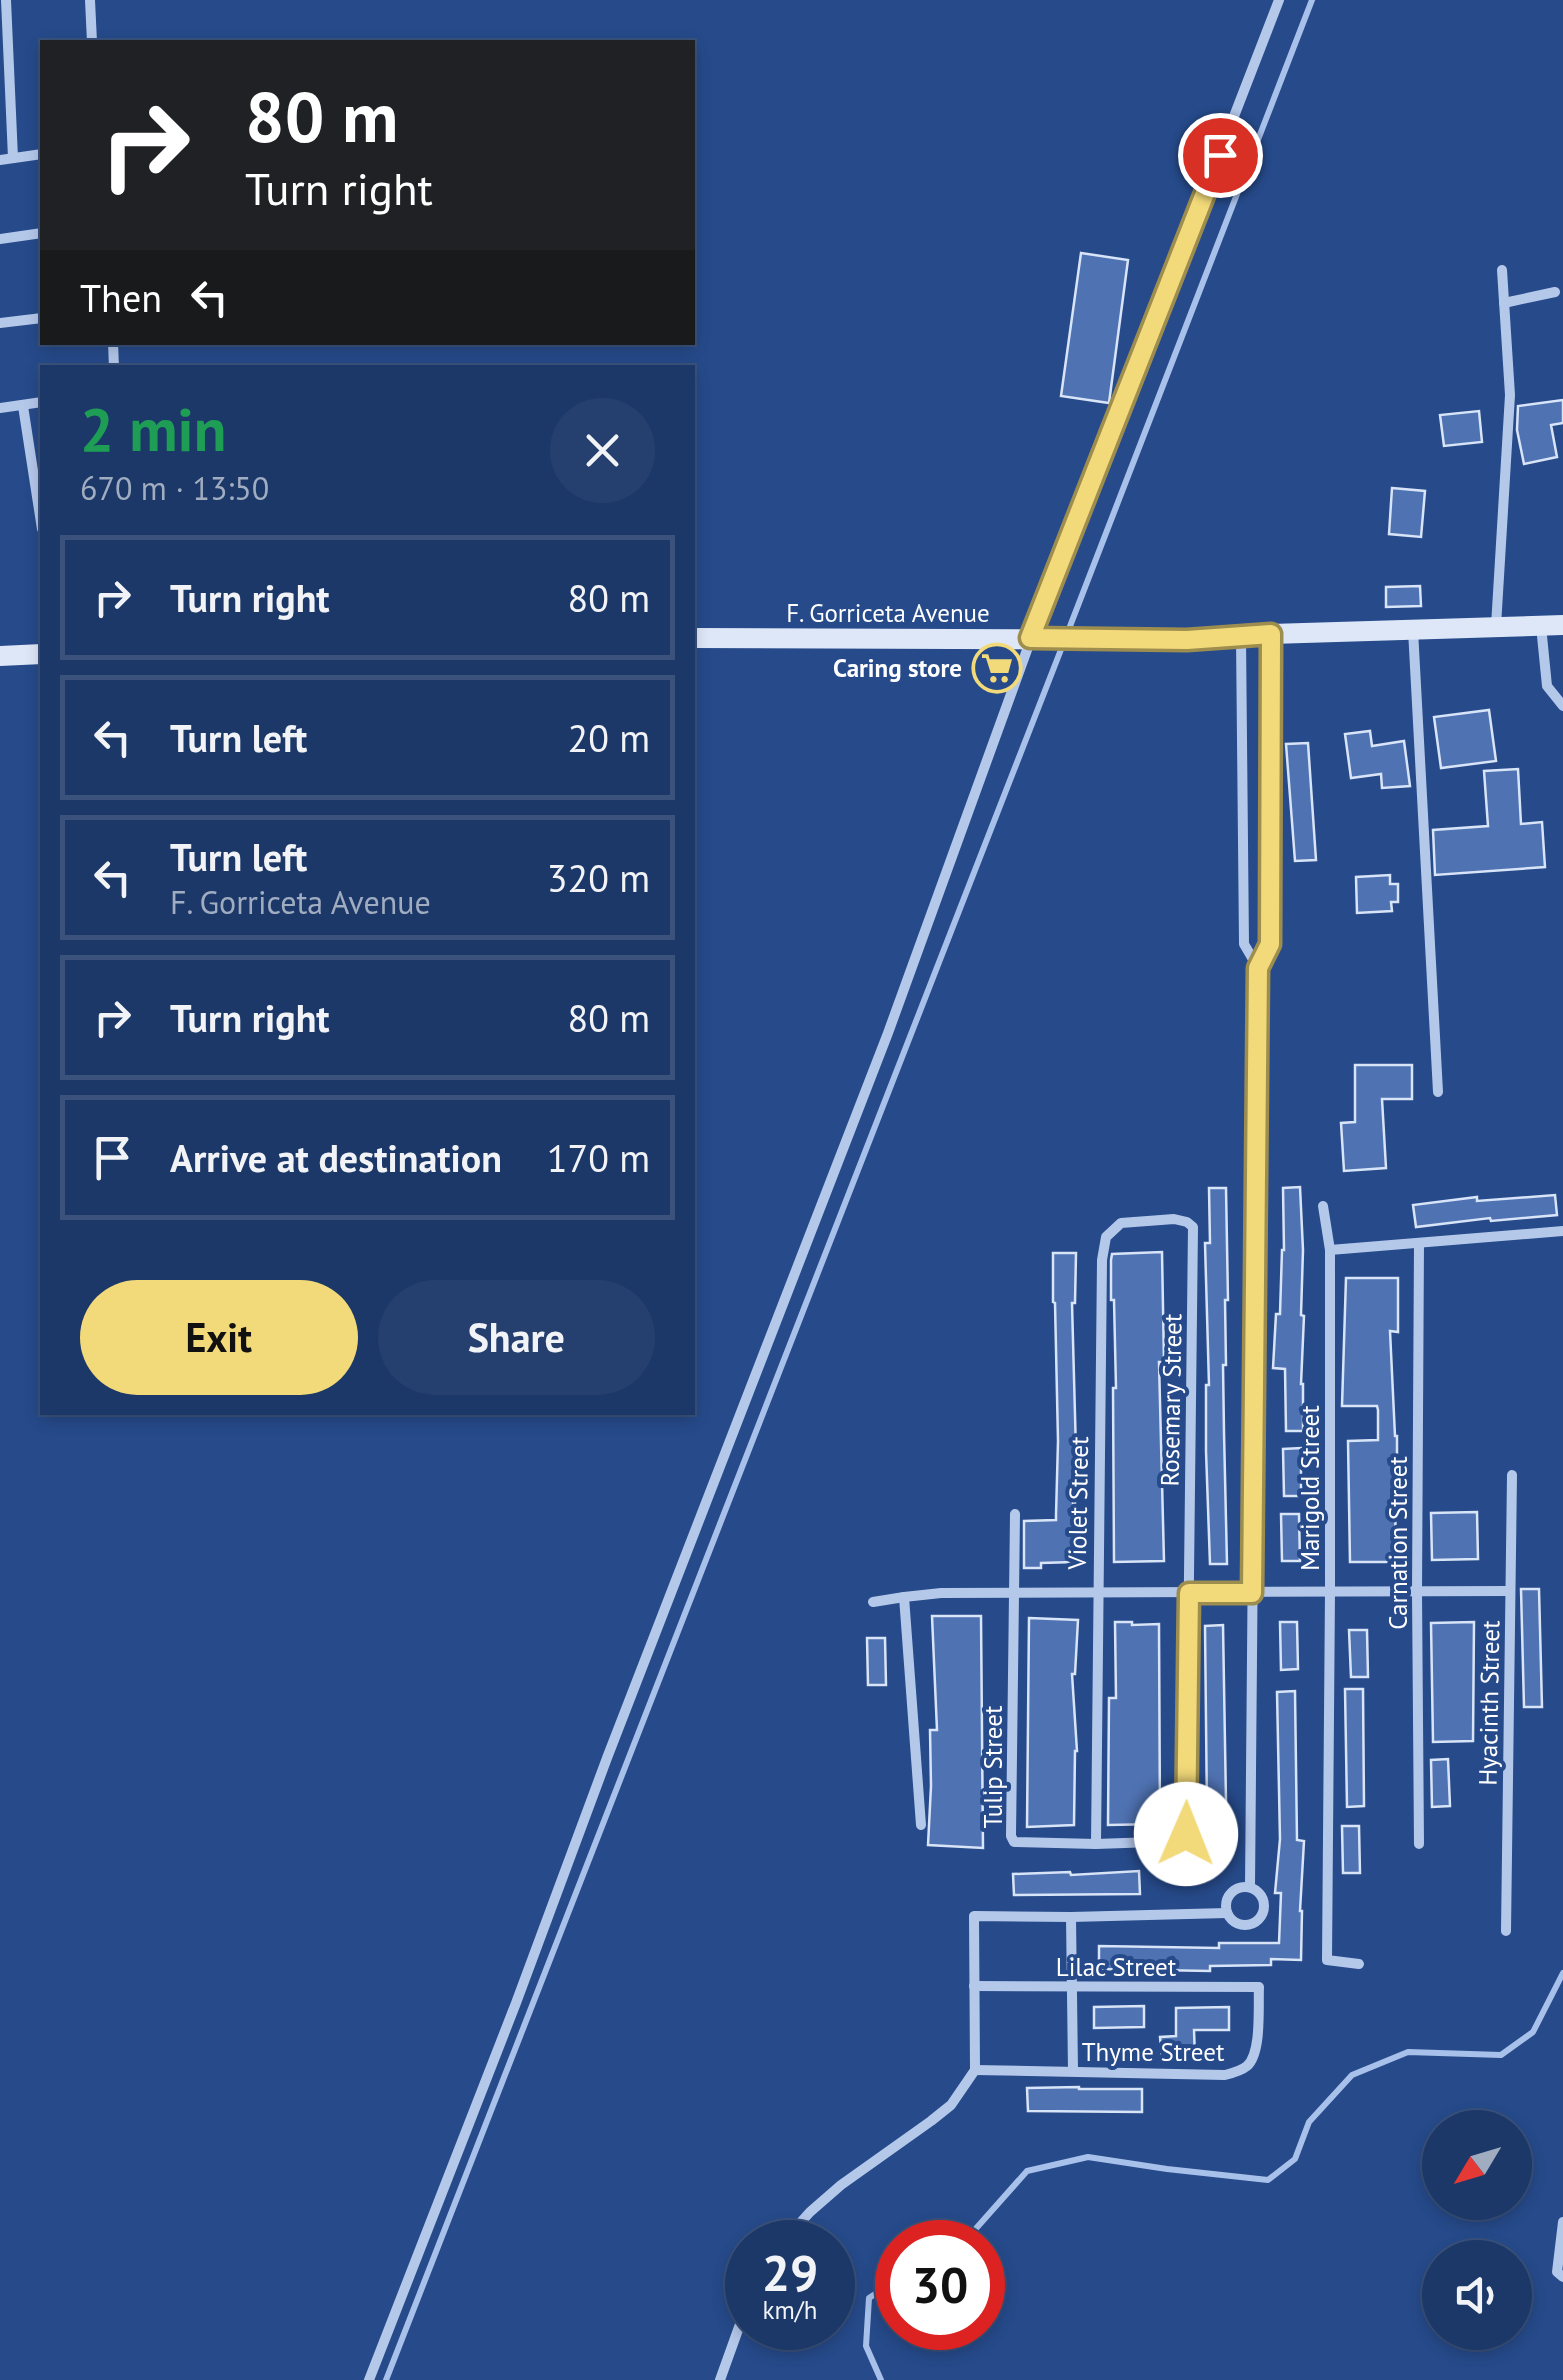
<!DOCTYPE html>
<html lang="en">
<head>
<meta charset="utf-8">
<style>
  body { margin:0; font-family:"PT Sans",sans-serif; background:#253f6e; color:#f1f3f6; height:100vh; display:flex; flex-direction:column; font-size:38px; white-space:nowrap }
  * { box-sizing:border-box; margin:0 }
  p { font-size:32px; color:#a0acc0 }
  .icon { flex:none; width:55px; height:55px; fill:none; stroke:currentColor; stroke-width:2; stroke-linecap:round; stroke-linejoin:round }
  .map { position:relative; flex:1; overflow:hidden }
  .sheet { position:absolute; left:40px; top:365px; width:655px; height:1050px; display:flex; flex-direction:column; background:#1c3868; border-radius:0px; box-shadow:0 5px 15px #0003,0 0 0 2px #3a527c }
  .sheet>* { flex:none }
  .top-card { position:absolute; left:40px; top:40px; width:655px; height:305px; border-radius:0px; box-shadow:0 5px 15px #0003,0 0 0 2px #3a527c; background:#202124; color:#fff; overflow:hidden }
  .needle { width:65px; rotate:232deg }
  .fabs { position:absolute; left:1422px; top:2110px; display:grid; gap:20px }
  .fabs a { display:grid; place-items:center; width:110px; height:110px; border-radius:50%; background:#1c3868; box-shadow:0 5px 15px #0003,0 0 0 2px #3a527c; font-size:50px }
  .speed { position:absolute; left:725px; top:2220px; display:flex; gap:20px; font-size:50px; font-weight:700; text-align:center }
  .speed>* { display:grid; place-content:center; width:130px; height:130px; border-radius:50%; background:#1c3868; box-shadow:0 5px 15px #0003,0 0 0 2px #3a527c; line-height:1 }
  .speed small { font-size:25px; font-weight:400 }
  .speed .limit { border:15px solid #d22; background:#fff; color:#111 }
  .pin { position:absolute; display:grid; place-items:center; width:85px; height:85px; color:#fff; margin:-42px; border:5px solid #fff; border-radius:50%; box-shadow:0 2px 10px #0007 }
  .me { position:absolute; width:110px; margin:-55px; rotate:1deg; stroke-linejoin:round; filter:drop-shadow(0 0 8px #0008) }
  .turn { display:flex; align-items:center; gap:35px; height:210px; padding:0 40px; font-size:45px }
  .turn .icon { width:130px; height:130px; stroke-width:2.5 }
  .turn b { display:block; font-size:70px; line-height:85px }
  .then { display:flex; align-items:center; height:95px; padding:0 40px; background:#0003; gap:20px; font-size:38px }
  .round { display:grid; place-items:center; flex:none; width:105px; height:105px; border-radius:52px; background:#253f6e }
  .headline { display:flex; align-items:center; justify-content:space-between; height:170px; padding:0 40px }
  h1 { font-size:60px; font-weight:800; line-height:75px; color:#1e9e55 }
  .action { display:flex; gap:20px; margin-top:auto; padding:20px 40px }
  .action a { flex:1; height:115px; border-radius:60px; background:#f2d979; color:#111; font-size:40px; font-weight:800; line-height:115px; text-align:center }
  .action a+a { background:#253f6e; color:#f1f3f6 }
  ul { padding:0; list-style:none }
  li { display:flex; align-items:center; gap:30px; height:125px; margin:0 20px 15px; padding:0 20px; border:5px solid #3a527c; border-radius:0px }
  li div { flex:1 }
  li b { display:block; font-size:38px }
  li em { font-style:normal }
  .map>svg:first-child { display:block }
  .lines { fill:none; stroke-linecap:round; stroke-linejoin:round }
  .stream { stroke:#a8c1ea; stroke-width:6 }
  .building { fill:#4f72b2; stroke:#d8e4f7; stroke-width:2.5 }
  .street { stroke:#b4c8ea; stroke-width:10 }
  .secondary { stroke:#dee7f8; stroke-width:20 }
  .route-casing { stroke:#9d8d4f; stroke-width:25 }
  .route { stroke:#f2d979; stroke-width:18 }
  .labels { text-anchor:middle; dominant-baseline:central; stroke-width:8; stroke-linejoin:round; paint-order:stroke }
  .street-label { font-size:25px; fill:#fff; stroke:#264a8a }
  .poi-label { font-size:25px; font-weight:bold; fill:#fff; stroke:#264a8a; text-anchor:end }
</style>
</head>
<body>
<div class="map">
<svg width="1563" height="2380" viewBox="0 0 1563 2380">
  <rect width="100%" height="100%" fill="#264a8a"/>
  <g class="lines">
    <g class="stream">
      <polyline points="1067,634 1312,0"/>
      <polyline points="964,2242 1027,2171 1088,2157 1167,2169 1268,2180 1295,2159 1309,2122 1352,2075 1408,2052 1501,2055 1533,2032 1563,1973"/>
      <polyline points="386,2380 1062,647"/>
      <polyline points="881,2380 866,2346 869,2298 898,2279"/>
    </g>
  </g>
  <g class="building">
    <polygon points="1081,253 1128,260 1109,403 1061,396"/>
    <polygon points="1563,400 1563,423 1551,425 1557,457 1524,464 1517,430 1518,406"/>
    <polygon points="1479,411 1482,442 1444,446 1440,415"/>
    <polygon points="1392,488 1425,491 1421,537 1389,534"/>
    <polygon points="1420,586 1421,606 1386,607 1386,587"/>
    <polygon points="1489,710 1496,761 1441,768 1434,717"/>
    <polygon points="1370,731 1372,746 1404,741 1410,786 1382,788 1381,774 1351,778 1345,734"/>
    <polygon points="1308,743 1316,860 1295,861 1286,744"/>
    <polygon points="1518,769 1521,824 1542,822 1545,867 1435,875 1433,830 1488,826 1484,771"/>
    <polygon points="1390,875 1390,884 1398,884 1398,902 1391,902 1392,911 1357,913 1356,877"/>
    <polygon points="1355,1065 1412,1065 1412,1099 1382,1099 1386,1168 1344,1171 1341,1123 1355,1122"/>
    <polygon points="1300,1187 1303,1250 1301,1315 1304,1316 1301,1384 1303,1384 1303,1431 1286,1431 1285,1369 1273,1368 1276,1314 1280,1314 1282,1250 1284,1250 1283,1188"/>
    <polygon points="1209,1188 1226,1188 1228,1300 1225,1300 1226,1365 1223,1365 1224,1432 1227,1564 1210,1564 1206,1451 1206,1385 1209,1385 1205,1243 1210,1243"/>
    <polygon points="1555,1195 1557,1215 1491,1221 1490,1218 1416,1227 1413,1205 1477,1197 1477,1201"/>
    <polygon points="1162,1252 1164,1362 1159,1362 1164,1561 1114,1562 1113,1388 1116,1388 1114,1300 1111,1300 1111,1260 1112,1254"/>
    <polygon points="1053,1253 1076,1253 1075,1303 1072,1303 1076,1452 1075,1503 1073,1503 1074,1562 1041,1563 1041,1568 1024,1568 1024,1521 1056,1520 1056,1515 1058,1441 1055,1303 1053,1302"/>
    <polygon points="1346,1278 1398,1278 1398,1332 1390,1331 1395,1436 1397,1436 1397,1495 1395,1495 1396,1562 1350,1562 1348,1441 1378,1440 1378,1410 1377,1406 1342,1406"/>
    <polygon points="1301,1448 1301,1496 1284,1496 1283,1449"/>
    <polygon points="1477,1512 1478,1559 1432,1560 1431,1513"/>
    <polygon points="1281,1514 1299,1514 1300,1561 1282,1561"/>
    <polygon points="1521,1589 1539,1589 1542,1707 1524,1707"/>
    <polygon points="932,1616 981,1616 983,1848 928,1845 931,1786 930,1730 937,1730"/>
    <polygon points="1029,1618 1078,1620 1075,1674 1072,1674 1077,1751 1075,1751 1074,1825 1027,1827"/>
    <polygon points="1115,1622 1132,1622 1132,1625 1159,1624 1160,1824 1108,1825 1109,1698 1116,1698"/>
    <polygon points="1280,1622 1297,1622 1298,1669 1281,1670"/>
    <polygon points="1474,1622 1473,1741 1433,1742 1431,1623"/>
    <polygon points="1223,1625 1227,1861 1203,1861 1202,1815 1207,1815 1205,1626"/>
    <polygon points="1349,1630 1367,1630 1368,1677 1351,1677"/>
    <polygon points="867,1638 885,1638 886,1685 868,1685"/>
    <polygon points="1345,1689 1363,1689 1364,1806 1347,1807"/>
    <polygon points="1295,1691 1297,1840 1304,1841 1300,1911 1302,1911 1301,1960 1271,1959 1271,1965 1210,1966 1210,1971 1099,1969 1099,1946 1219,1948 1219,1943 1279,1943 1281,1893 1275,1893 1280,1839 1277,1692"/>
    <polygon points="1448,1759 1450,1806 1432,1807 1431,1760"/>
    <polygon points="1342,1826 1359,1826 1360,1873 1343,1873"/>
    <polygon points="1139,1871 1140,1894 1014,1895 1013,1874 1070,1872 1071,1875"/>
    <polygon points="1144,2006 1144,2027 1094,2028 1094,2007"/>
    <polygon points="1229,2007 1229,2030 1194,2030 1195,2057 1162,2058 1160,2037 1176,2036 1176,2008"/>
    <polygon points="1079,2087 1079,2089 1142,2089 1142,2112 1028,2111 1027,2088"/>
  </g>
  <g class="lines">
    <g class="street">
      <polyline points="6,0 13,158"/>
      <polyline points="90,0 92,42"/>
      <polyline points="0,160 42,154"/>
      <polyline points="0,239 42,233"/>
      <polyline points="1504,303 1555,292"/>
      <polyline points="0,323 42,318"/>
      <polyline points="113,342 114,368"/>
      <polyline points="23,406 42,529"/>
      <polyline points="0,408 42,402"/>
      <polyline points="1496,626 1510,395 1502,270"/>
      <polyline points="1541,626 1547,686 1563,706"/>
      <polyline points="1413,630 1438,1092"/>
      <polyline points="1241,637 1244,944 1258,968"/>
      <polyline points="1323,1206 1330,1250"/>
      <polyline points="1419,1243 1417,1592 1419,1844"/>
      <polyline points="1015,1514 1011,1836 1014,1842 1096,1844 1182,1841 1186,1834 1193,1227 1187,1222 1174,1219 1121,1223 1106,1237 1102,1260 1096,1844"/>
      <polyline points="904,1597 921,1825"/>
      <polyline points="873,1602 904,1597 941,1593 1510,1591"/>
      <polyline points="1250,1887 1258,968 1270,944 1271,634"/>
      <circle cx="1245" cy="1906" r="19"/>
      <polyline points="1071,1917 1073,2071"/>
      <polyline points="1506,1931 1512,1475"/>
      <polyline points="1359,1964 1327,1960 1330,1592 1330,1250 1563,1231"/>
      <path d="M974 1986 1259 1987C1258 2006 1262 2053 1247 2066 1241 2071 1233 2073 1225 2075L975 2070"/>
      <polyline points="1563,2222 1557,2272 1563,2277"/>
      <polyline points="783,2242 810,2212 841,2185 931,2121 951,2105 975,2070 974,1916 1071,1917 1227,1913"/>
      <polyline points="832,2257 838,2259"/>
      <polyline points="812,2328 820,2329"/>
      <polyline points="369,2380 516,2003 607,1758 888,1033 1056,570 1168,287 1279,0"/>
      <polyline points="720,2380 748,2302"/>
    </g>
    <g class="secondary">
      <polyline points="692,638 1187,640 1271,634 1563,625"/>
      <polyline points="0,656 42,654"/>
    </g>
  </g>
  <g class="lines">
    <g class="route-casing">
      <polyline id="route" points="1186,1834 1189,1593 1252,1593 1258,968 1270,944 1271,634 1187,640 1030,638 1220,155"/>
    </g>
    <use href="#route" class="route"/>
  </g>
  <defs>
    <g id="supermarket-ring" transform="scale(2.5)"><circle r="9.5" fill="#264a8a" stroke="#f2d979" stroke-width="1.5"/><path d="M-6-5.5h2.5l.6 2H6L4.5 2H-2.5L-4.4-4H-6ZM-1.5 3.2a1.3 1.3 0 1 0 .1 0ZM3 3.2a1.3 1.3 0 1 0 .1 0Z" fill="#f2d979"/></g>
  </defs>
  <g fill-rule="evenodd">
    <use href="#supermarket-ring" x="997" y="668"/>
  </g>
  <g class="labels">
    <g class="street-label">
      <text x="888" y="613">F. Gorriceta Avenue</text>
      <text transform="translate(1171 1400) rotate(-89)">Rosemary Street</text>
      <text transform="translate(1310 1488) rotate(-90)">Marigold Street</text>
      <text transform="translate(1078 1503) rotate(-89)">Violet Street</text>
      <text transform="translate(1398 1543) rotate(-90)">Carnation Street</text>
      <text transform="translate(1489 1703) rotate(-89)">Hyacinth Street</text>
      <text transform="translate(993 1767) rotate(-90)">Tulip Street</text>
      <text x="1116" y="1967">Lilac Street</text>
      <text x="1153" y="2052">Thyme Street</text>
    </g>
    <g class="poi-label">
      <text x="962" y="668">Caring store</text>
    </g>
  </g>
</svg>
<div class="fabs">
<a><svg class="needle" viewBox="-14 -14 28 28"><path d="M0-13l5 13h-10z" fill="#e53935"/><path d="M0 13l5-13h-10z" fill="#a0acc0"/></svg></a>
<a><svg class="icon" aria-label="sound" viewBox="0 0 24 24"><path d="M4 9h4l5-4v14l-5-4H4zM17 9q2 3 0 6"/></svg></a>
</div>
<div class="speed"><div>29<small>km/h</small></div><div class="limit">30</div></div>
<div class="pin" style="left:1220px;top:155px;background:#d93025"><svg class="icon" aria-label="arrive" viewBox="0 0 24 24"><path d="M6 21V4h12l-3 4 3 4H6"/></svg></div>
<svg class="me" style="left:1186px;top:1834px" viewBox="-20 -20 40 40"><circle r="19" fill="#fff"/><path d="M0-13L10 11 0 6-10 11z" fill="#f2d979"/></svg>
<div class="top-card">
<div class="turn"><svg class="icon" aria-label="right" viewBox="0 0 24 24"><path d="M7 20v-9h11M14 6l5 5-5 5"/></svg><div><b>80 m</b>Turn right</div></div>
<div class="then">Then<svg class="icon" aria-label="left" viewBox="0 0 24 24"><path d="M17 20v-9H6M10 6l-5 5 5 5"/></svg></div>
</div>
<section class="sheet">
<div class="headline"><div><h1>2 min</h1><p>670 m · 13:50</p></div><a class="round"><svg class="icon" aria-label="close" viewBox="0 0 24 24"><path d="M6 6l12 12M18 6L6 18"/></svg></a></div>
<ul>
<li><svg class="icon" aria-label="right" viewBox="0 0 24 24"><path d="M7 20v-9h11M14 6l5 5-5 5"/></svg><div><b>Turn right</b></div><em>80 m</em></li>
<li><svg class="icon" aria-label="left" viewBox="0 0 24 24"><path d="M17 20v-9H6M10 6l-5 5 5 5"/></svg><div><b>Turn left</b></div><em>20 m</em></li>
<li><svg class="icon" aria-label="left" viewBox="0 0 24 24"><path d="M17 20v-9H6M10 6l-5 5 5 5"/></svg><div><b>Turn left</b><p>F. Gorriceta Avenue</p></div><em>320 m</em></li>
<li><svg class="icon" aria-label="right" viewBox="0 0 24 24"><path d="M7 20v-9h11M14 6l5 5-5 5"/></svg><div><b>Turn right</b></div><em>80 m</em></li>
<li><svg class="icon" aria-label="arrive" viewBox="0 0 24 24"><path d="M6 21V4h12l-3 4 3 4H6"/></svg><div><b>Arrive at destination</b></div><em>170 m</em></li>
</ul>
<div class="action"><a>Exit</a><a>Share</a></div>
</section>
</div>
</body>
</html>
